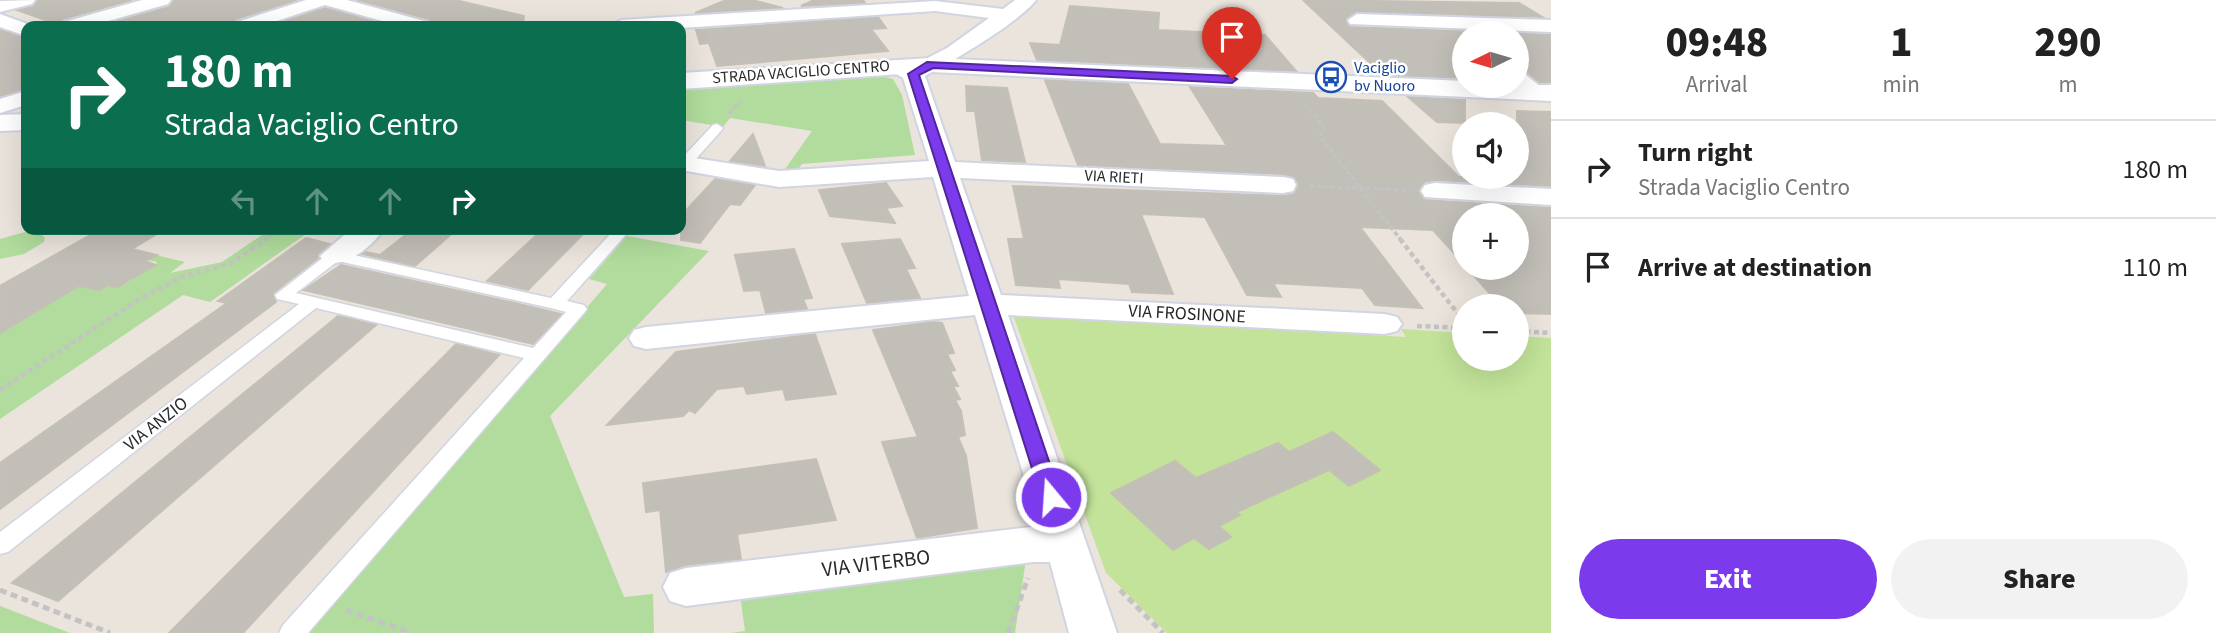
<!DOCTYPE html>
<html lang="en">
<head>
<meta charset="utf-8">
<style>
  body { margin:0; font-family:"Source Sans 3",sans-serif; background:#f2f2f2; color:#222; height:100vh; display:flex; flex-direction:column; font-size:26px; white-space:nowrap }
  * { box-sizing:border-box; margin:0 }
  p { font-size:23px; color:#767676 }
  .icon { flex:none; width:38px; height:38px; fill:none; stroke:currentColor; stroke-width:2; stroke-linecap:round; stroke-linejoin:round }
  .map { position:relative; flex:1; overflow:hidden }
  .sheet { display:flex; flex-direction:column; background:#fff; width:665px }
  .sheet>* { flex:none }
  .guide { position:absolute; left:21px; top:21px; width:665px; height:214px; border-radius:14px; box-shadow:0 7px 28px #0002; background:#0b6e4f; color:#fff; overflow:hidden }
  .needle { width:46px; rotate:265deg }
  .controls { position:absolute; left:1452px; top:21px; display:grid; gap:14px }
  .controls a { display:grid; place-items:center; width:77px; height:77px; border-radius:50%; background:#fff; box-shadow:0 7px 28px #0002; font-size:35px }
  .pin { position:absolute; display:grid; place-items:center; width:60px; height:60px; color:#fff; margin:-72px -30px; border-radius:50% 50% 50% 0; rotate:-45deg; box-shadow:0 0 7px #0007 }
  .pin .icon { rotate:45deg }
  .me { position:absolute; width:77px; margin:-38px; rotate:342deg; stroke-linejoin:round; filter:drop-shadow(0 0 5px #0008) }
  .turn { display:flex; align-items:center; gap:24px; height:147px; padding:0 28px; font-size:32px }
  .turn .icon { width:91px; height:91px; stroke-width:2.5 }
  .turn b { display:block; font-size:49px; line-height:60px }
  .lanes { display:flex; align-items:center; height:66px; padding:0 28px; background:#0003; justify-content:center; gap:35px; direction:ltr }
  .lanes .off { opacity:.35 }
  .eta { display:flex; justify-content:space-evenly; align-items:center; height:119px; text-align:center }
  .eta b { font-size:42px; font-weight:800; line-height:49px }
  .primary-button { display:flex; gap:14px; margin-top:auto; padding:14px 28px }
  .primary-button a { flex:1; height:80px; border-radius:42px; background:#7c3aed; color:#fff; font-size:28px; font-weight:800; line-height:80px; text-align:center }
  .primary-button a+a { background:#f2f2f2; color:#222 }
  ul { padding:0; list-style:none }
  li { display:flex; align-items:center; gap:21px; height:98px; padding:0 28px; border-top:2px solid #e0e0e0 }
  li div { flex:1 }
  li b { display:block; font-size:26px }
  li em { font-style:normal }
  main { display:flex; flex:1; min-height:0 }
  .map>svg:first-child { display:block }
  .green { fill:#b1dc9d }
  .pitch { fill:#c2e399 }
  .building { fill:#c2beb8; stroke:#c5c0b6; stroke-width:2 }
  .lines { fill:none; stroke-linecap:round; stroke-linejoin:round }
  .lane-casing { stroke:#d1d4e1; stroke-width:3 }
  .street-casing { stroke:#d1d4e1; stroke-width:4 }
  .secondary-casing { stroke:#d1d4e1; stroke-width:4 }
  .path-far3 { stroke:#c3c3c3; stroke-width:2.5; stroke-dasharray:3.5 2; stroke-linecap:butt }
  .path-far2 { stroke:#c3c3c3; stroke-width:3.5; stroke-dasharray:4.5 2.5; stroke-linecap:butt }
  .path-far1 { stroke:#c3c3c3; stroke-width:4.5; stroke-dasharray:5 3.5; stroke-linecap:butt }
  .path { stroke:#c3c3c3; stroke-width:5; stroke-dasharray:7 4.5; stroke-linecap:butt }
  .lane { fill:#fff; fill-rule:evenodd }
  .street { fill:#fff; fill-rule:evenodd }
  .secondary { fill:#fff; fill-rule:evenodd }
  .route { fill:#7c3aed; stroke:#51269a; stroke-width:2 }
  .labels { text-anchor:middle; dominant-baseline:central; stroke-width:5; stroke-linejoin:round; paint-order:stroke }
  .far-transit-label { font-size:16px; fill:#164399; stroke:#fff; text-anchor:start }
  .far-street-label { font-size:16px; fill:#292929; stroke:#fff }
  .street-label { font-size:18px; fill:#292929; stroke:#fff }
  .near-street-label { font-size:21px; fill:#292929; stroke:#fff }
</style>
</head>
<body>
<main>
<div class="map">
<svg width="1551" height="633" viewBox="0 0 1551 633">
  <rect width="100%" height="100%" fill="#eae4dc"/>
  <g class="green">
    <polygon points="878,75 893,79 902,95 915,155 802,164 795,174 783,172 812,131 730,118 723,127 681,120 681,89"/>
    <polygon points="271,229 313,229 210,302 183,295 0,419 0,333 28,316 69,283 99,290 108,285 124,285 156,265 157,262 148,260 155,255 185,262 170,273 222,262"/>
    <polygon points="25,232 40,233 45,238 44,242 24,254 0,259 0,239"/>
    <polygon points="627,236 709,251 550,416 624,597 653,594 654,633 308,633 607,284 589,279"/>
    <polygon points="1026,559 1015,633 731,633 745,631 740,594"/>
    <polygon points="0,606 70,633 0,633"/>
  </g>
  <polygon class="pitch" points="1013,315 1406,337 1401,329 1465,333 1465,359 1517,359 1517,336 1551,338 1551,633 1167,633 1106,573"/>
  <g class="building">
    <polygon points="38,0 132,0 63,19 57,24 17,10 33,7"/>
    <polygon points="174,0 297,0 236,19 231,26 100,26 169,7"/>
    <polygon points="357,0 455,0 524,16 523,26 434,26 429,19"/>
    <polygon points="726,0 752,0 783,8 695,13"/>
    <polygon points="814,0 863,0 865,3 801,6"/>
    <polygon points="1303,0 1519,3 1542,17 1356,12 1345,19 1350,27 1516,33 1465,33 1465,78 1383,75"/>
    <polygon points="1070,6 1159,13 1158,30 1265,35 1296,71 1037,60 1030,43 1060,45"/>
    <polygon points="325,8 391,26 270,26"/>
    <polygon points="878,17 886,28 871,29 888,51 717,66 709,43 700,44 696,30"/>
    <polygon points="0,30 26,38 26,89 0,96"/>
    <polygon points="1517,33 1551,35 1551,82 1540,83 1527,72 1517,69"/>
    <polygon points="1045,80 1128,84 1160,144 1227,146 1190,87 1313,93 1318,98 1382,101 1459,177 1517,177 1517,111 1551,112 1551,186 1435,180 1424,182 1419,190 1425,200 1551,208 1551,314 1517,313 1517,306 1501,306 1467,268 1517,268 1517,215 1465,215 1465,265 1433,230 1360,227 1422,308 1375,305 1362,288 1273,283 1281,297 1247,295 1205,217 1141,214 1173,294 1132,292 1129,284 1058,279 1060,288 1016,285 1008,239 1024,239 1013,186 1283,196 1294,194 1298,186 1295,178 1283,174 1078,165"/>
    <polygon points="966,86 1007,88 1025,162 982,160 975,111 967,111"/>
    <polygon points="1408,97 1465,100 1465,123 1437,122"/>
    <polygon points="753,134 765,166 730,161"/>
    <polygon points="715,179 755,185 740,205 730,204 700,243 681,240 681,216"/>
    <polygon points="886,183 902,206 886,208 895,223 830,216 819,190"/>
    <polygon points="101,229 165,229 132,249 157,255 145,261 156,265 118,287 108,285 99,290 79,286 0,333 0,286"/>
    <polygon points="413,229 457,229 415,266 363,254 366,252 380,255"/>
    <polygon points="543,229 588,229 528,290 487,281"/>
    <polygon points="306,238 330,244 318,254 318,258 273,293 276,302 0,509 0,463 227,303 218,301"/>
    <polygon points="900,239 915,268 906,269 920,298 867,303 842,244"/>
    <polygon points="794,249 812,298 803,299 807,309 766,313 760,290 744,291 735,255"/>
    <polygon points="341,265 515,303 561,314 533,344 304,290"/>
    <polygon points="338,316 376,325 58,601 12,583"/>
    <polygon points="932,322 942,323 954,353 947,354 955,370 950,371 958,386 953,386 960,399 955,400 961,411 965,435 958,437 966,456 977,528 917,538 882,442 918,437 873,330"/>
    <polygon points="815,334 836,394 786,400 783,389 747,394 744,386 717,389 695,413 689,410 683,416 607,425 676,352"/>
    <polygon points="456,344 499,355 243,633 169,633"/>
    <polygon points="1333,432 1380,470 1349,486 1329,470 1237,512 1240,515 1219,526 1231,537 1209,549 1194,538 1173,550 1111,493 1175,461 1196,478 1278,443 1289,452"/>
    <polygon points="816,459 836,520 737,534 741,559 686,565 666,572 660,510 646,512 643,483"/>
  </g>
  <g class="lines">
    <g class="lane-casing">
      <g id="lane">
        <polygon points="717,124 723,128 721,131 686,170 681,171 681,159 713,125"/>
        <path d="M615 229H631L567 301 584 305 587 309 584 313 308 633H279L283 625 524 358 316 308 8 552 0 554V532L299 304 277 299 275 295 329 253 335 251 551 298ZM338 261 555 309 566 312 533 348 296 293Z"/>
      </g>
    </g>
    <g class="street-casing">
      <g id="street">
        <polygon points="35,0 32,4 0,12 0,1"/>
        <polygon points="142,0 171,0 168,4 91,26 61,26 64,22"/>
        <polygon points="306,0 347,0 428,22 431,26 400,26 325,5 262,26 234,26 237,22"/>
        <path d="M1015 0H1036C1017 24 954 60 925 76L955 162 1283 177 1293 179 1296 185 1293 191 1283 193 960 178 1001 295 1385 314 1397 317 1402 324 1397 331 1385 334 1008 315 1117 633H1069L1050 562H1033L686 606 670 601 663 587 670 573 686 568 1039 526 975 315 646 349 634 346 629 338 634 330 646 327 969 296 933 177 779 187 681 170V156L779 171 929 161 903 78 883 66 894 60 912 66 947 48 989 18 935 11 681 28 611 26 621 20 935 1 1003 9Z"/>
        <polygon points="0,14 33,26 26,26 26,36 0,27"/>
        <polygon points="1357,14 1551,20 1551,32 1350,24 1348,20"/>
        <polygon points="1517,73 1525,74 1547,92 1544,97 1528,97 1512,86 1517,86"/>
        <polygon points="26,91 26,105 0,113 0,99"/>
        <polygon points="1435,183 1551,189 1551,205 1425,197 1421,191 1425,185"/>
        <path d="M351 229H384C372 247 346 268 324 262L320 256Z"/>
      </g>
    </g>
    <g class="secondary-casing">
      <g id="secondary">
        <polygon points="931,58 1465,81 1465,86 1551,85 1551,101 931,72 681,89 681,73"/>
        <polygon points="26,114 26,130 0,131 0,115"/>
      </g>
    </g>
    <polyline class="path-far3" points="737,106 742,100"/>
    <g class="path-far2">
      <polyline points="1305,104 1324,128 1320,136 1401,240"/>
      <polyline points="729,114 738,104"/>
      <polyline points="1310,186 1409,190"/>
      <polyline points="264,240 281,229"/>
    </g>
    <g class="path-far1">
      <polyline points="1400,239 1465,323"/>
      <polyline points="1417,326 1465,328"/>
      <polyline points="1517,331 1551,333"/>
      <polyline points="0,390 143,297 184,276 230,264 267,239"/>
    </g>
    <g class="path">
      <polyline points="0,590 110,633"/>
      <polyline points="1120,590 1163,633"/>
      <polyline points="346,610 412,633"/>
      <polyline points="1008,633 1028,578"/>
    </g>
    <use href="#lane" class="lane"/>
    <use href="#street" class="street"/>
    <use href="#secondary" class="secondary"/>
  </g>
  <polygon class="route" points="927,62 1232,76 1237,79 1232,83 933,68 919,75 1061,497 1059,502 1044,502 1041,497 908,74"/>
  <defs>
    <g id="bus-ring" transform="scale(1.575)"><circle r="9.5" fill="#fff" stroke="#1a4fb4" stroke-width="1.5"/><path d="M-5-6H5V4H4V6H2V4H-2V6H-4V4H-5ZM-3.5-4V0h7V-4ZM-3.5 1.2v1.5H-2V1.2ZM2 1.2v1.5H3.5V1.2Z" fill="#1a4fb4"/></g>
  </defs>
  <g fill-rule="evenodd">
    <use href="#bus-ring" x="1331" y="77"/>
  </g>
  <g class="labels">
    <g class="far-transit-label">
      <text x="1354" y="68">Vaciglio<tspan x="1354" dy="18">bv Nuoro</tspan></text>
    </g>
    <g class="far-street-label">
      <text transform="translate(801 72) rotate(-4)">STRADA VACIGLIO CENTRO</text>
      <text transform="translate(1114 177) rotate(3)">VIA RIETI</text>
    </g>
    <g class="street-label">
      <text transform="translate(1187 314) rotate(3)">VIA FROSINONE</text>
      <text transform="translate(156 424) rotate(-38)">VIA ANZIO</text>
    </g>
    <g class="near-street-label">
      <text transform="translate(876 563) rotate(-7)">VIA VITERBO</text>
    </g>
  </g>
</svg>
<div class="controls">
<a><svg class="needle" viewBox="-14 -14 28 28"><path d="M0-13l5 13h-10z" fill="#e53935"/><path d="M0 13l5-13h-10z" fill="#767676"/></svg></a>
<a><svg class="icon" aria-label="sound" viewBox="0 0 24 24"><path d="M4 9h4l5-4v14l-5-4H4zM17 9q2 3 0 6"/></svg></a>
<a>+</a>
<a>−</a>
</div>
<div class="pin" style="left:1232px;top:79px;background:#d93025"><svg class="icon" aria-label="arrive" viewBox="0 0 24 24"><path d="M6 21V4h12l-3 4 3 4H6"/></svg></div>
<svg class="me" style="left:1051px;top:497px" viewBox="-20 -20 40 40"><circle r="17" fill="#7c3aed" stroke="#fff" stroke-width="3"/><path d="M0-11L8 9 0 5-8 9z" fill="#fff"/></svg>
<div class="guide">
<div class="turn"><svg class="icon" aria-label="right" viewBox="0 0 24 24"><path d="M7 20v-9h11M14 6l5 5-5 5"/></svg><div><b>180 m</b>Strada Vaciglio Centro</div></div>
<div class="lanes"><svg class="icon off" aria-label="left" viewBox="0 0 24 24"><path d="M17 20v-9H6M10 6l-5 5 5 5"/></svg><svg class="icon off" aria-label="ahead" viewBox="0 0 24 24"><path d="M12 20V5M6 11l6-6 6 6"/></svg><svg class="icon off" aria-label="ahead" viewBox="0 0 24 24"><path d="M12 20V5M6 11l6-6 6 6"/></svg><svg class="icon" aria-label="right" viewBox="0 0 24 24"><path d="M7 20v-9h11M14 6l5 5-5 5"/></svg></div>
</div>
</div>
<section class="sheet">
<div class="eta">
<div><b>09:48</b><p>Arrival</p></div>
<div><b>1</b><p>min</p></div>
<div><b>290</b><p>m</p></div>
</div>
<ul>
<li><svg class="icon" aria-label="right" viewBox="0 0 24 24"><path d="M7 20v-9h11M14 6l5 5-5 5"/></svg><div><b>Turn right</b><p>Strada Vaciglio Centro</p></div><em>180 m</em></li>
<li><svg class="icon" aria-label="arrive" viewBox="0 0 24 24"><path d="M6 21V4h12l-3 4 3 4H6"/></svg><div><b>Arrive at destination</b></div><em>110 m</em></li>
</ul>
<div class="primary-button"><a>Exit</a><a>Share</a></div>
</section>
</main>
</body>
</html>
